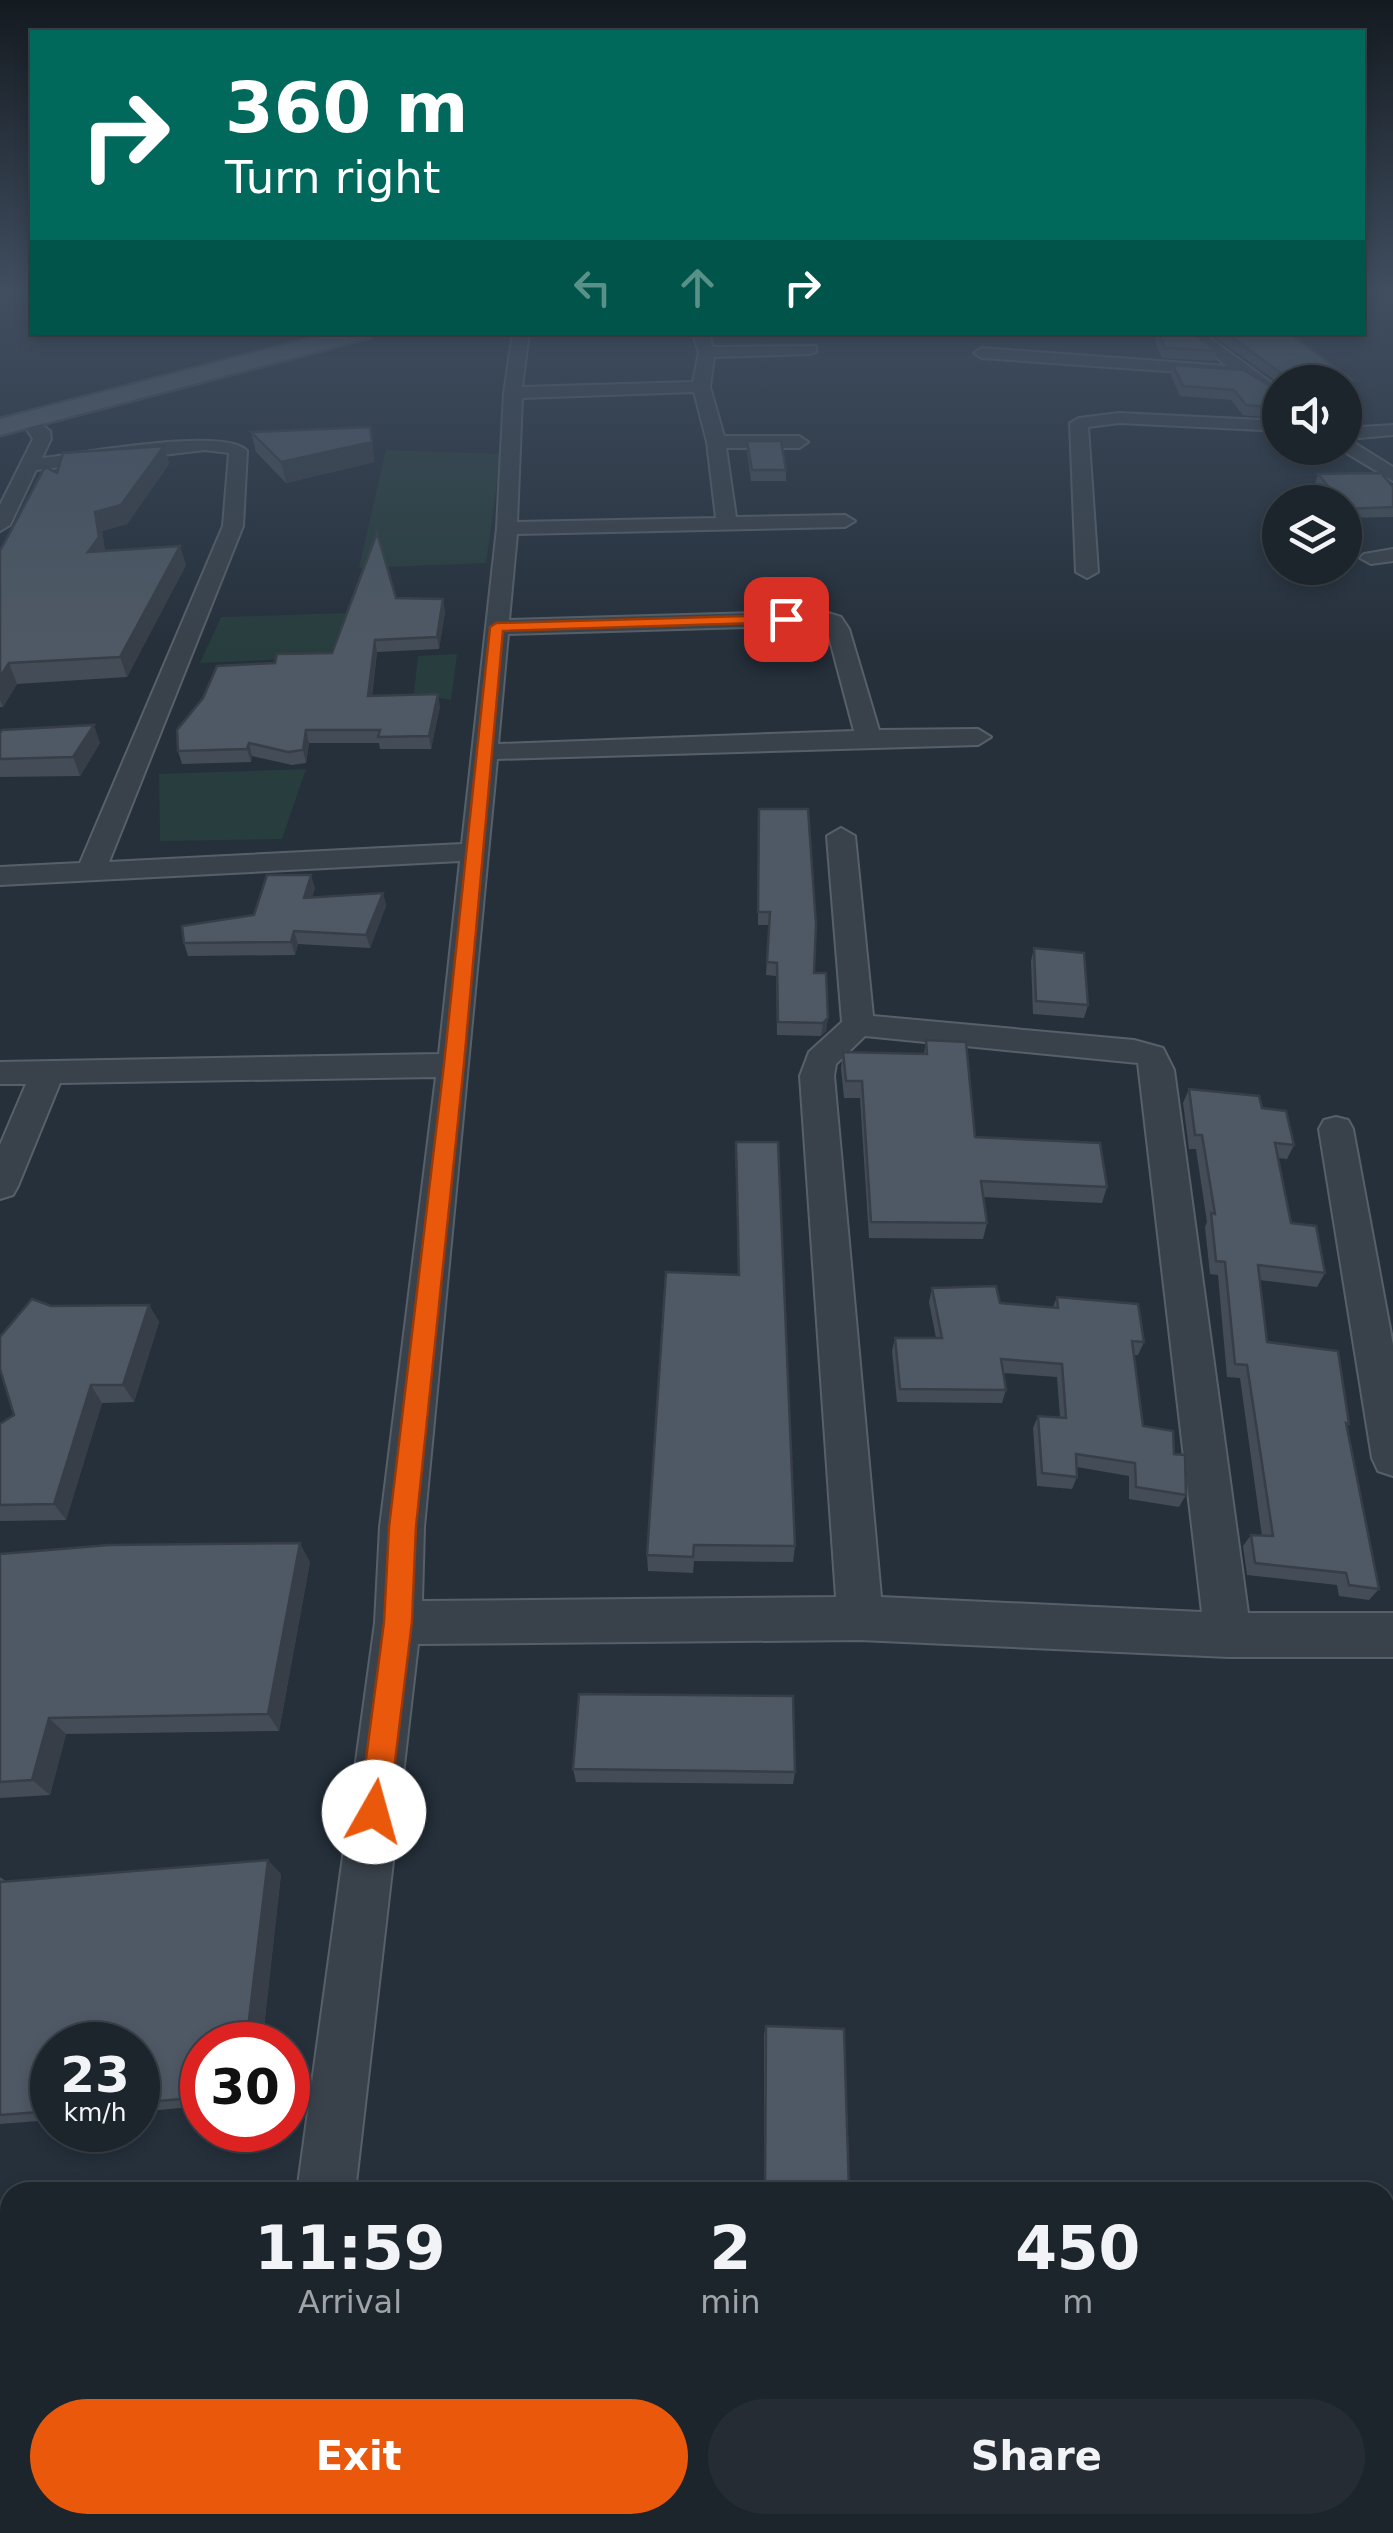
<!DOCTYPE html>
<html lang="en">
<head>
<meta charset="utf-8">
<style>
  body { margin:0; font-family:"DejaVu Sans",sans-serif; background:#252c34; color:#f1f3f6; height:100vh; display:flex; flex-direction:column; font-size:38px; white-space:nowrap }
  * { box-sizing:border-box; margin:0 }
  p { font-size:32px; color:#a0a4a9 }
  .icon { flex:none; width:55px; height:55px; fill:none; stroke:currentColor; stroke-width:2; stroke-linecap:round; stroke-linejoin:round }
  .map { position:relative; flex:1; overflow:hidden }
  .panel { position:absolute; left:0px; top:2182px; width:1395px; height:352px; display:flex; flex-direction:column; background:#1c242c; border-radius:30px 30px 0 0; box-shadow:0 5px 15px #0003,0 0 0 2px #3a4148 }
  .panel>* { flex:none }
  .guide { position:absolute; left:30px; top:30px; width:1335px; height:305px; border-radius:0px; box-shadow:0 5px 15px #0003,0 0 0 2px #3a4148; background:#00695c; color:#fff; overflow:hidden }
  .fabs { position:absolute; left:1262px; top:365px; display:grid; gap:20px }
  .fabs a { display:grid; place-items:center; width:100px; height:100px; border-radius:50%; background:#1c242c; box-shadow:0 5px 15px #0003,0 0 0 2px #3a4148; font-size:50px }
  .speed { position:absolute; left:30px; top:2022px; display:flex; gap:20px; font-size:50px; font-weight:700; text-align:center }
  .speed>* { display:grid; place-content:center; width:130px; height:130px; border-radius:50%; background:#1c242c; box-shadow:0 5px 15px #0003,0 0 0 2px #3a4148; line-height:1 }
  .speed small { font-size:25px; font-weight:400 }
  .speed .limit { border:15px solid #d22; background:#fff; color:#111 }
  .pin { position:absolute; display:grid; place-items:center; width:85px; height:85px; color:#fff; margin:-42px; border-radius:20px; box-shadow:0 5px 15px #0006 }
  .me { position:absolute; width:110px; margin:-55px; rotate:7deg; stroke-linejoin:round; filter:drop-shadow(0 0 8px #0008) }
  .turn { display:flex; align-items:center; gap:35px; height:210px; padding:0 30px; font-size:45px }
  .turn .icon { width:130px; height:130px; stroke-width:2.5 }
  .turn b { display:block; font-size:70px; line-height:85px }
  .lanes { display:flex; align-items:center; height:95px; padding:0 30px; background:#0003; justify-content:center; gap:50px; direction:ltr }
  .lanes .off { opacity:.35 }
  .eta { display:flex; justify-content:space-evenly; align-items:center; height:170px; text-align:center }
  .eta b { font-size:60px; font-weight:800; line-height:70px }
  .action { display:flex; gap:20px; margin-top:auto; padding:20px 30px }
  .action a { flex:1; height:115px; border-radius:60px; background:#ea580c; color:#fff; font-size:40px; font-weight:800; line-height:115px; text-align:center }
  .action a+a { background:#252c34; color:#f1f3f6 }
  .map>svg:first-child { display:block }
  .green { fill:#283d3d }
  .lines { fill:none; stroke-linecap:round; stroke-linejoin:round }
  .minor-casing { stroke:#576069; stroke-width:4 }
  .primary-casing { stroke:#424b54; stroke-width:5 }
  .minor { fill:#39424b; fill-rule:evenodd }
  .primary { fill:#57616b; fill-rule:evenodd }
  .wall { fill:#444d57 }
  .shaded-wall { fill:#373e47 }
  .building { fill:#4f5965; stroke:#373e47; stroke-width:2.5 }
  .route { fill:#ea580c; stroke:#983908; stroke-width:2.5 }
</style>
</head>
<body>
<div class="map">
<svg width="1393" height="2533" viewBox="0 0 1393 2533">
  <rect width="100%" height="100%" fill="#25303b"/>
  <g class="green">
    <polygon points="386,450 501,454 486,563 359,568"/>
    <polygon points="346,613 329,657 200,663 221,617"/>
    <polygon points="457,654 451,700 414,693 418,656"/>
    <polygon points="306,769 282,839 160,841 159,774"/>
  </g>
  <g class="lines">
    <g class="minor-casing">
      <g id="minor">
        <path d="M513 332H529L522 387 693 382 699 352 692 332H708L713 347 816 346V352L810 354 714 357 710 387 724 436H799L808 442 799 448H726L736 517 845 515 855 521 845 527 517 534 509 620 822 611 841 617 849 629 879 730 978 729 991 737 978 745 497 759 424 1527 422 1601 836 1597 800 1076 809 1052 842 1022 827 836 841 828 855 836 873 1016 1134 1040 1163 1048 1174 1070 1248 1613H1393V1657H1228L860 1640 418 1644 355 2192H297L375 1623 380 1527 436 1077 60 1083 18 1186 13 1195 0 1199V1145L26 1084H0V1062L439 1054 460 861 0 885V867L80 863 223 526 229 453 205 450 36 470 10 525 0 531V505L33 439 20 419 29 414 50 431 51 439 42 458C80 454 226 426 247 451L243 526 109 862 462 844 497 528 504 393ZM694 392 707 442 716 518 517 522 522 398ZM820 625 827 629 854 731 498 744 508 634ZM865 1036 1138 1063 1202 1612 881 1597 834 1076 836 1064Z"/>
        <polygon points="1183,332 1202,332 1280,389 1280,402 1229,367 1228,374 1222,375 982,358 974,353 982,348 1227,366"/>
        <polygon points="1119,413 1280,421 1280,431 1119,423 1088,427 1098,572 1087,578 1076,572 1070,423 1079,418"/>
        <polygon points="1393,425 1393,435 1348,439 1393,467 1393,481 1338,448 1345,448 1345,428"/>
        <polygon points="1393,549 1393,561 1371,564 1360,558 1364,554"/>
        <polygon points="1336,1117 1348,1120 1353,1129 1393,1345 1393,1476 1378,1471 1372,1458 1319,1129 1324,1120"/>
        <polygon points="251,2525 317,2525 316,2533 250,2533"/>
      </g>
    </g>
    <g class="primary-casing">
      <polygon id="primary" points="334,332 375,332 372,337 0,435 0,419"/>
    </g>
    <use href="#minor" class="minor"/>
    <use href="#primary" class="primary"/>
  </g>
  <g class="wall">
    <polygon points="1157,332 1217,351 1214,361 1162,358 1155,342"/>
    <polygon points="1208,332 1296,332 1295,337 1353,380 1349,390 1345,390 1345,382 1280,382 1280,384"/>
    <polygon points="1173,365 1280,392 1280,419 1243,415 1231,400 1180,396 1171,376"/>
    <polygon points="251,432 375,462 286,483 256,452"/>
    <polygon points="747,441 786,470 786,481 751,481 747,452"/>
    <polygon points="164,446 169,464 127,524 102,531 105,551 186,565 127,677 17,684 3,707 0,707 0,551 57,473"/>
    <polygon points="1318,474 1393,487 1393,517 1345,518 1345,502 1330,502 1315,484"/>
    <polygon points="396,598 445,611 439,649 377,652 372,696 440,706 431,749 380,749 379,743 309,743 306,763 292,765 252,756 251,762 182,764 178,751 275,663 332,653"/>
    <polygon points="0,733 100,743 80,776 0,777"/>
    <polygon points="759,809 814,973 828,1018 826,1031 821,1036 777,1035 776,976 766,975 769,925 758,925"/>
    <polygon points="315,888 312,897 383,893 386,906 370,948 298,944 295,955 188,956 184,943 254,915"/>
    <polygon points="1034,948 1088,1005 1084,1018 1033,1014 1031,961"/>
    <polygon points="926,1040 975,1137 1107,1187 1102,1203 983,1197 987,1223 983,1239 869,1238 860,1098 844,1098 841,1068 843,1052 924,1054"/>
    <polygon points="1189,1089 1262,1108 1294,1145 1287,1159 1278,1158 1291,1223 1325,1273 1317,1287 1259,1280 1267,1342 1349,1424 1346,1427 1379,1589 1369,1600 1339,1596 1337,1585 1247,1575 1243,1546 1251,1535 1262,1536 1240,1378 1227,1377 1218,1275 1210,1274 1205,1227 1207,1222 1196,1149 1189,1149 1183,1103"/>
    <polygon points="736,1142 795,1546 793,1562 694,1561 693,1573 648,1571 647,1555 738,1274"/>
    <polygon points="932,1288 1000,1303 1053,1307 1057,1297 1144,1342 1138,1355 1134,1355 1143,1426 1174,1454 1186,1495 1179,1507 1129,1499 1129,1476 1077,1467 1077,1477 1072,1489 1037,1486 1033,1428 1038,1416 1060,1417 1057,1377 1003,1373 1006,1390 1002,1403 897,1402 892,1351 895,1338 936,1338 929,1302"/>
    <polygon points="149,1305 159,1322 134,1402 102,1403 66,1520 0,1521 0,1424 14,1415 51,1306"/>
    <polygon points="0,1554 310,1562 279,1731 66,1734 50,1795 0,1798"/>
    <polygon points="573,1769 795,1772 793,1784 576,1782"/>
    <polygon points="281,1874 262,2045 202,2045 202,2106 138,2112 138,2045 52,2045 52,2120 0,2124 0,1877 7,1882"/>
    <polygon points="766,2026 849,2192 764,2192 764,2034"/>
    <polygon points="1385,2388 1393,2389 1393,2494 1385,2446"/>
    <polygon points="890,2525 974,2525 974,2533 891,2533"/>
  </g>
  <g class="shaded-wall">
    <polygon points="370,427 375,462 286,483 281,462"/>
    <polygon points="164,446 169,464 127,524 102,531 106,556 88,552 95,512"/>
    <polygon points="180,546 186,565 127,677 120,657"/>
    <polygon points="443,599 445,611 439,649 437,637"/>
    <polygon points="375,640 377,652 370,709 368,696"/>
    <polygon points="9,663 17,684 3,707 0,700 0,677"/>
    <polygon points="438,694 440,706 431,749 429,736"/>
    <polygon points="94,725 100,743 80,776 73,757"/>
    <polygon points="306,730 309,743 306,763 303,750"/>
    <polygon points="249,743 252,756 251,762 247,749"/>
    <polygon points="311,875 315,888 308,911 304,898"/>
    <polygon points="383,893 386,906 370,948 366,935"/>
    <polygon points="294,931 298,944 295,955 291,942"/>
    <polygon points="828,1018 826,1031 821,1036 823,1023"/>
    <polygon points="149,1305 159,1322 134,1402 123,1385"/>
    <polygon points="91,1385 102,1403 66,1520 54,1504"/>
    <polygon points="300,1543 310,1562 279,1731 268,1714"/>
    <polygon points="49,1718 66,1734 50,1795 32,1780"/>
    <polygon points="268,1860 281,1874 262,2045 246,2045"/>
  </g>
  <g class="building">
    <polygon points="1158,332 1197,336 1217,351 1165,348"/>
    <polygon points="1224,332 1288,332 1353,380 1287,382 1285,376"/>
    <polygon points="1173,365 1244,370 1280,392 1280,408 1246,405 1234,390 1183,386"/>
    <polygon points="370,427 372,442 281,462 251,432"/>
    <polygon points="747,441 781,441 786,470 752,470"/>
    <polygon points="164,446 121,505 95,512 99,537 88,552 180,546 120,657 9,663 0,677 0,551 45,467 57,473 63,453"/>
    <polygon points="1381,473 1393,487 1393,507 1346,509 1345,502 1341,502 1318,474"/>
    <polygon points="377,533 396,598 443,599 437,637 375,640 368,696 438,694 429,736 378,737 380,730 306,730 303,750 288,752 249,743 247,749 178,751 177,730 203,698 217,666 275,663 277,654 332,653"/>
    <polygon points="94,725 73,757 0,759 0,733 2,730"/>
    <polygon points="759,809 808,809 816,924 814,973 826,973 828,1018 823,1023 778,1022 777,963 767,962 770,912 758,912"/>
    <polygon points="267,875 311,875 304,898 383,893 366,935 294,931 291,942 184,943 182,926 254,915"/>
    <polygon points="1034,948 1084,953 1088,1005 1036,1001"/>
    <polygon points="926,1040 966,1042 975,1137 1100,1143 1107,1187 981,1181 987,1223 871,1222 862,1081 846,1081 843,1052 927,1054"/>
    <polygon points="1189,1089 1259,1096 1262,1108 1286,1111 1294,1145 1275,1143 1291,1223 1316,1226 1325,1273 1258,1265 1267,1342 1338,1351 1349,1424 1346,1423 1379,1589 1349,1585 1346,1573 1255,1563 1251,1535 1273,1536 1247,1365 1235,1364 1225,1262 1216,1261 1211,1213 1215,1214 1202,1135 1195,1135"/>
    <polygon points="736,1142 778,1142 795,1546 694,1545 693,1557 647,1555 666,1272 739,1275"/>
    <polygon points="996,1286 1000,1303 1058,1308 1057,1297 1138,1304 1144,1342 1132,1341 1143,1426 1173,1431 1174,1454 1185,1455 1186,1495 1136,1487 1135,1463 1076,1454 1077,1477 1042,1473 1038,1416 1066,1418 1062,1364 1001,1359 1006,1390 900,1389 895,1338 942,1338 932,1288"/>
    <polygon points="32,1299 51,1306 149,1305 123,1385 91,1385 54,1504 0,1505 0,1424 14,1415 0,1369 0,1337"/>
    <polygon points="300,1543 268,1714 49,1718 32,1780 0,1782 0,1554 109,1545"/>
    <polygon points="579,1694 793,1696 795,1772 573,1769"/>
    <polygon points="268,1860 246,2045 202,2045 202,2097 138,2103 138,2045 52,2045 52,2111 0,2115 0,1882"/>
    <polygon points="766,2026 844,2029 849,2192 765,2192"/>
    <polygon points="1389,2389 1393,2389 1393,2414"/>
    <polygon points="637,2525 795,2525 796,2533 638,2533"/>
    <rect x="896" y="2525" width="78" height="8"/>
  </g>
  <linearGradient id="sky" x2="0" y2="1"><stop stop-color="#141a20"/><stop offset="0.45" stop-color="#404e60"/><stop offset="1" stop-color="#404e60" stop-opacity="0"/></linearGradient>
  <rect width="1393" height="648" fill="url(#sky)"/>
  <polygon class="route" points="786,615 792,619 790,622 503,631 464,1064 416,1527 412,1622 389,1812 385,1823 374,1828 363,1823 359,1812 384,1622 389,1527 444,1064 490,627 496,623"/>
</svg>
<div class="fabs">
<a><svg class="icon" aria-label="sound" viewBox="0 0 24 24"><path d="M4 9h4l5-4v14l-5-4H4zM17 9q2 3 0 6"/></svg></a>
<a><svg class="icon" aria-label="layers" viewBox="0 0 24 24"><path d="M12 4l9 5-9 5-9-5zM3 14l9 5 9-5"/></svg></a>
</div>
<div class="speed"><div>23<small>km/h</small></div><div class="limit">30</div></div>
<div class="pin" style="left:786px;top:619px;background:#d93025"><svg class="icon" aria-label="arrive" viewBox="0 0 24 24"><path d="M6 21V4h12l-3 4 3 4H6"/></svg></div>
<svg class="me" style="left:374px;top:1812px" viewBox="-20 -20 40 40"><circle r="19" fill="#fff"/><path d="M0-13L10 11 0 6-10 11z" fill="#ea580c"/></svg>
<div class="guide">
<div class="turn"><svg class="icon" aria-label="right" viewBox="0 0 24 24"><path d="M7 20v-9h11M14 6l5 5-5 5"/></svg><div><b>360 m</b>Turn right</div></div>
<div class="lanes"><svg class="icon off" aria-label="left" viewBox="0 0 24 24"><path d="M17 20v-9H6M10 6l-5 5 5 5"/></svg><svg class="icon off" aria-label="ahead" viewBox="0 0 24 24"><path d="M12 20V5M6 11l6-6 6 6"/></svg><svg class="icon" aria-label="right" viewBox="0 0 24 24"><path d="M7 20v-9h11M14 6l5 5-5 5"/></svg></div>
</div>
<section class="panel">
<div class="eta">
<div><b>11:59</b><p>Arrival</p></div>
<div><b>2</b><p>min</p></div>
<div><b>450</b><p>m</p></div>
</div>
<div class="action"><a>Exit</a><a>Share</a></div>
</section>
</div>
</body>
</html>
